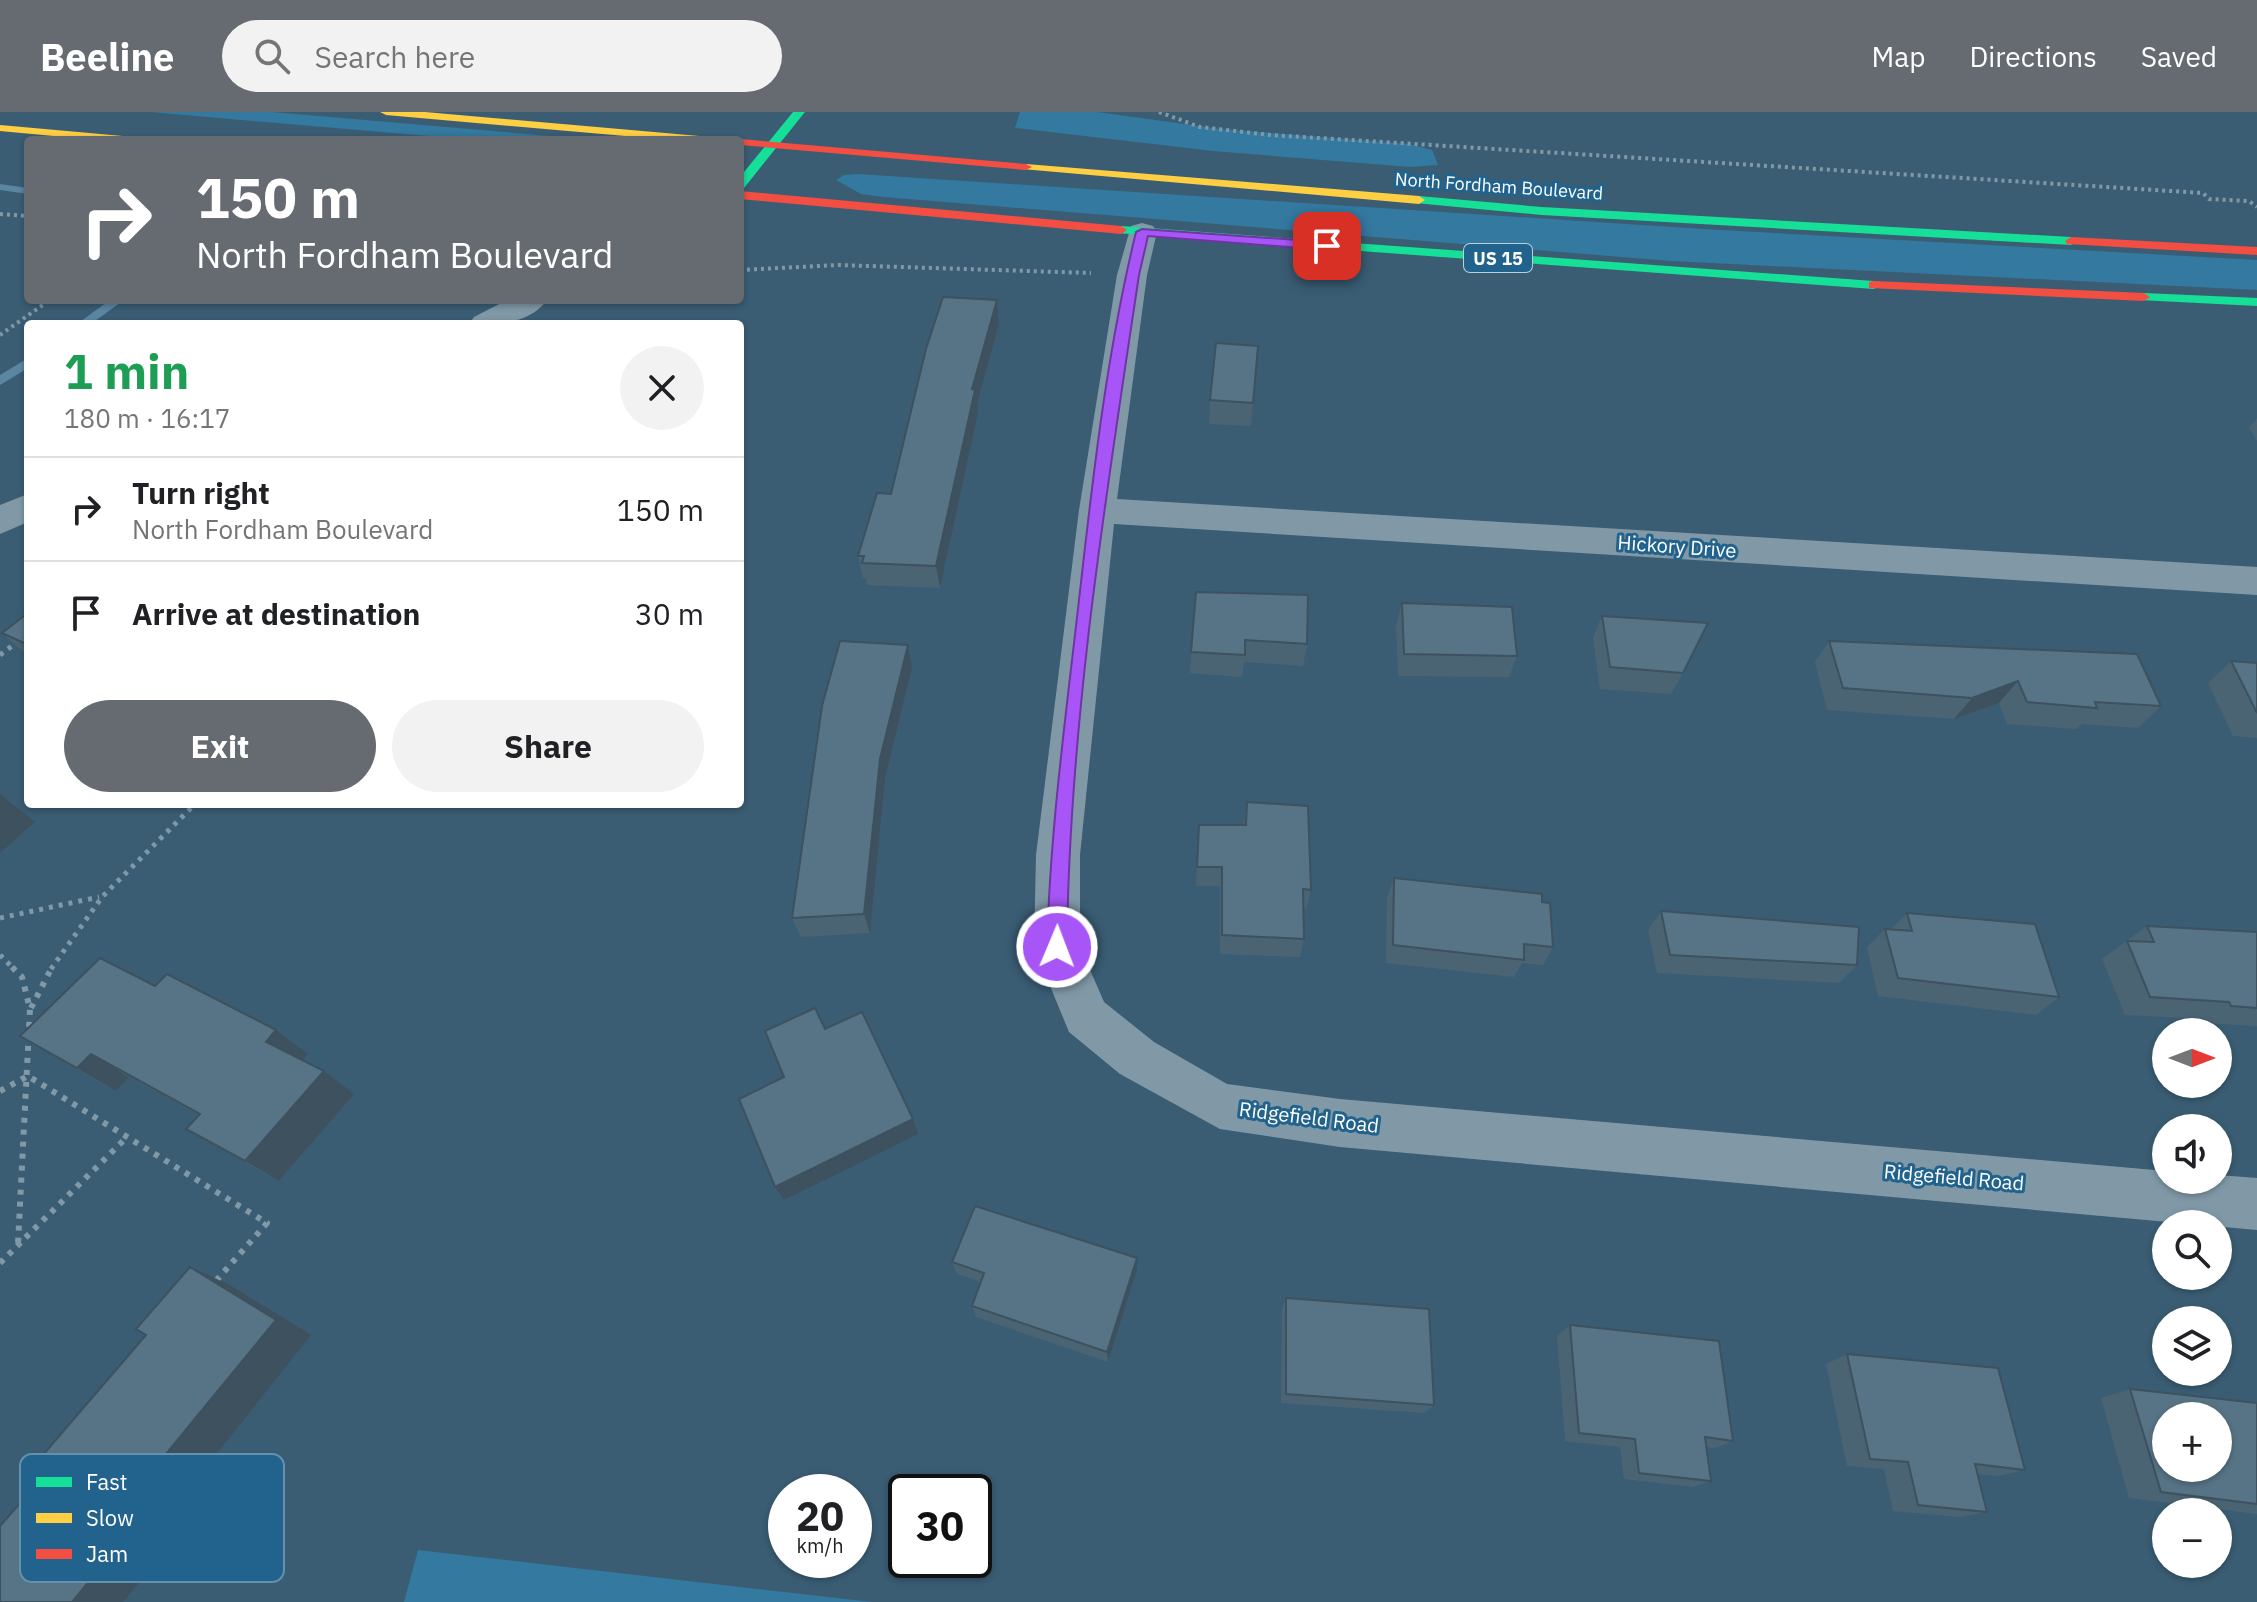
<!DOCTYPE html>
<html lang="en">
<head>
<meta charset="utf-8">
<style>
  body { margin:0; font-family:"IBM Plex Sans",sans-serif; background:#f2f2f2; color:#202124; height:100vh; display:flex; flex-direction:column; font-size:30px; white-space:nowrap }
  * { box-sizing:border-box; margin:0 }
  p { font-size:26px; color:#757577 }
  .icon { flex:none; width:44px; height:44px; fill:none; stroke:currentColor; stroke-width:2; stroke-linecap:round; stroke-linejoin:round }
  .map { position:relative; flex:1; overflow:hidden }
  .details { position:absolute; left:24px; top:208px; width:720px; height:488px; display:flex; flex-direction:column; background:#fff; border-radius:8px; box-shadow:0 2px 6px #0004 }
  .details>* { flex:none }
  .top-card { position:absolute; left:24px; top:24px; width:720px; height:168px; border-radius:8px; box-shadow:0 2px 6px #0004; background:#656b70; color:#fff; overflow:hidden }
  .needle { width:52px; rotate:90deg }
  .buttons { position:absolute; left:2152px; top:906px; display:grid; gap:16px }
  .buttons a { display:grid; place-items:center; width:80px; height:80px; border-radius:50%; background:#fff; box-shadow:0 2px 6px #0004; font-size:40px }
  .speed { position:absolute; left:768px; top:1362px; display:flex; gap:16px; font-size:40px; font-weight:700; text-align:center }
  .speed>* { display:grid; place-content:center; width:104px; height:104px; border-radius:50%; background:#fff; box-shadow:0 2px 6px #0004; line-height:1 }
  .speed small { font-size:20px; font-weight:400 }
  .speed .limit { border:4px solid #111; border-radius:12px; background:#fff; color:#111 }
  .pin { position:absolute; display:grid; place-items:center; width:68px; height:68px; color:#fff; margin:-34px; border-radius:16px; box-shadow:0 4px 12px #0006 }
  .me { position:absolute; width:88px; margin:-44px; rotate:1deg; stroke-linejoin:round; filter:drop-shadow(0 0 6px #0008) }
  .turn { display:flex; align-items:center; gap:28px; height:168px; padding:0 40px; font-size:36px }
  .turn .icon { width:104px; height:104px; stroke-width:2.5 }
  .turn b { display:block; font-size:56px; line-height:68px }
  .round { display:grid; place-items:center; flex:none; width:84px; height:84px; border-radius:42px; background:#f2f2f2 }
  .head { display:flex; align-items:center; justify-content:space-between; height:136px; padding:0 40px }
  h1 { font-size:48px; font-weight:800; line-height:60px; color:#1e9e55 }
  .cta { display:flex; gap:16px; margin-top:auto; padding:16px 40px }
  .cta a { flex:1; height:92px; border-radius:48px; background:#656b70; color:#fff; font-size:32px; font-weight:800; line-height:92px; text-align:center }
  .cta a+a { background:#f2f2f2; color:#202124 }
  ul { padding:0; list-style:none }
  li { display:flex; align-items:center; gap:24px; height:104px; padding:0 40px; border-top:2px solid #e0e0e0 }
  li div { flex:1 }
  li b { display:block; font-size:30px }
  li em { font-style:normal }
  header { display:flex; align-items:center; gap:48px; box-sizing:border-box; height:112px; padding:0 40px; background:#656b70; color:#fff }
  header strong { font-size:38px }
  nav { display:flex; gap:44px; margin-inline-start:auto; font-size:28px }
  .search { width:560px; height:72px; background:#f2f2f2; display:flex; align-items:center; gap:20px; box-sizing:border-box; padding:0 28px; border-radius:44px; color:#757577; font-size:30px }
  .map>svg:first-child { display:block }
  .green { fill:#3379a0 }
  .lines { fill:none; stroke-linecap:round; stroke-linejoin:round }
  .stream { fill:#5b86a2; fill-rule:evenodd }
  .path-far2 { stroke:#8199a7; stroke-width:4; stroke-dasharray:3 4; stroke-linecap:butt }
  .path-far1 { stroke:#8199a7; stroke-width:5; stroke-dasharray:4 6; stroke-linecap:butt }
  .path { stroke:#8199a7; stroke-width:6; stroke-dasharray:5 7; stroke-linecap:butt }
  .street { fill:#8199a7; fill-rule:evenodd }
  .fast { fill:#16e098; fill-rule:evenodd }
  .slow { fill:#ffcf43; fill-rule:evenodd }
  .jam { fill:#f24e42; fill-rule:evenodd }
  .wall { fill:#4b6473 }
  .shaded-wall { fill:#3d515e }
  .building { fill:#577486; stroke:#3d515e; stroke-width:2; fill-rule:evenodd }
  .route { fill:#a855f7; stroke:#6d37a1; stroke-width:2 }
  .labels { text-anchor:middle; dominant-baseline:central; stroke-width:6; stroke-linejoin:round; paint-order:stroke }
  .far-street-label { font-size:18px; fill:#fff; stroke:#21638c }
  .shield { fill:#21638c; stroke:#bcd0dc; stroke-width:2 }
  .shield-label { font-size:18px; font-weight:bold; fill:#fff }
  .street-label { font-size:20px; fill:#fff; stroke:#21638c }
  .key { fill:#21638c; stroke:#6492ae; stroke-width:2 }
  .key-label { font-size:22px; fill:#fff }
</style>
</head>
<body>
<header>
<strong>Beeline</strong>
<div class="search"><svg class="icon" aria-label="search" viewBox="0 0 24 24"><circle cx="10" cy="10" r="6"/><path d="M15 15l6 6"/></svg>Search here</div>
<nav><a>Map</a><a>Directions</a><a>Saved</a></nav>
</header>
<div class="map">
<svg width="2257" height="1490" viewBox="0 0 2257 1490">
  <rect width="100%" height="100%" fill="#3a5d74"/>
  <g class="green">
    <polygon points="150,0 272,0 596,28 475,28"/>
    <polygon points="1020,0 1097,0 1221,17 1409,32 1432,38 1438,53 1410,55 1213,39 1015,16"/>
    <polygon points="858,62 1704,117 2257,148 2257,178 1671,149 884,85 861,82 836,68 844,63"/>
    <polygon points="418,1438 872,1490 404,1490"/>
  </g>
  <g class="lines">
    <g class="stream">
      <polygon points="0,72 28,76 28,82 0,78"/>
      <polygon points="110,188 124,188 91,212 77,212"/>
      <polygon points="28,246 28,256 0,273 0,263"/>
    </g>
    <g class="path-far2">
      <polyline points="1159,0 1200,15 1270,23 2203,81 2209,87 2249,89 2257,95"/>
      <polyline points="0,102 28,104"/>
      <polyline points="740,158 838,153 1091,161"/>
      <polyline points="0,223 50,188"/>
    </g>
    <g class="path-far1">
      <polyline points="0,543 28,522"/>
      <polyline points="0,806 99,785"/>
      <polyline points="0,843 14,857"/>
      <polyline points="51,857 102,785 195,692"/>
    </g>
    <g class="path">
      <polyline points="12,855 22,865 30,897 18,1132"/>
      <polyline points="31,896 52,855"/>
      <polyline points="0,979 28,964 267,1111 215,1170"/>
      <polyline points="0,1151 127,1025"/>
    </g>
    <g class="street">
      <polygon points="1142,111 1153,114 1157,120 1147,163 1117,387 2257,455 2257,483 1114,412 1080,743 1080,835 1104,890 1154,930 1227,972 1340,987 2166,1059 2166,1068 2218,1068 2218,1063 2257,1066 2257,1118 1340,1035 1220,1017 1120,962 1069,920 1034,835 1036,743 1079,398 1117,163 1131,114"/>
      <path d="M507 188H547C529 213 496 212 469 212L474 205Z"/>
      <polygon points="28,382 28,410 0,422 0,393"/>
    </g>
    <g class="fast">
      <polygon points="793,0 805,0 744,76 740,77 740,65"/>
      <polygon points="1419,84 1542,95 2071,125 2077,129 2071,133 1542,103 1415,91 1413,88"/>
      <polygon points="1121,114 1874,169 1880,173 1874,177 1117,121 1115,118"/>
      <polygon points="2144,181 2257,186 2257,194 2139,188 2138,185"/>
    </g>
    <g class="slow">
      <polygon points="380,0 425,0 711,25 717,28 671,28 386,3"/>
      <polygon points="0,13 134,25 140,28 96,28 0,19"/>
      <polygon points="1026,52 1419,84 1425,88 1419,92 1022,57 1022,53"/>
    </g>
    <g class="jam">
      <polygon points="740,27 1026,52 1032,55 1026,58 740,33 740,28 736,28"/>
      <polygon points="740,79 1121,114 1127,118 1121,122 740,87"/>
      <polygon points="2071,125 2257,135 2257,143 2067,132 2065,129"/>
      <polygon points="1874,169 2144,181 2150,185 2144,189 1869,176 1869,170"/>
    </g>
  </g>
  <g class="wall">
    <polygon points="997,188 999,212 977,292 978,301 940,476 867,473 866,466 863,466 858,444"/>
    <polygon points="1258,234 1251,314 1209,312 1210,288"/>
    <polygon points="2257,306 2257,329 2249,316"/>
    <polygon points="1196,480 1307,532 1303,554 1244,550 1242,565 1190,561"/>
    <polygon points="1402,491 1517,544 1509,565 1398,564 1396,513"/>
    <polygon points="28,501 28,544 2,521"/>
    <polygon points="1602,504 1683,561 1671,582 1600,577 1593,526"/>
    <polygon points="1829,529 2161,594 2138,616 2082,612 2076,617 2007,612 1999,591 1954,607 1827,598 1815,550"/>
    <polygon points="908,533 912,555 885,667 870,821 801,825 792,806"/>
    <polygon points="2231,549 2257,551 2257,626 2233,624 2208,571"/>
    <polygon points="1247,690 1311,778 1306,797 1303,796 1304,827 1300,845 1220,842 1220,774 1196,774 1199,713 1244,713"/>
    <polygon points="1394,766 1542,790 1553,835 1543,853 1522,851 1514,865 1386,851 1387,785"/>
    <polygon points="1661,799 1857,853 1839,871 1657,861 1648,818"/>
    <polygon points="1907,801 2059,885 2036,903 1878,884 1867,835 1885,817 1891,817"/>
    <polygon points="2147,814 2257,820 2257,914 2203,911 2202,907 2125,903 2102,847"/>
    <polygon points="155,874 308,942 302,948 354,982 279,1069 186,1017 199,1003 129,965 116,979 20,924"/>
    <polygon points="1137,1146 1137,1158 1108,1250 976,1205 972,1194 981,1170 957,1162 952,1150"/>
    <polygon points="1286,1186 1434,1293 1424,1301 1281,1291 1282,1197"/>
    <polygon points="1570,1213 1733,1329 1715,1336 1706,1335 1711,1369 1693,1375 1624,1367 1620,1335 1565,1329 1557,1224"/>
    <polygon points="1847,1242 2025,1358 1998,1364 1977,1362 1987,1400 1960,1405 1893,1399 1884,1357 1847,1354 1826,1252"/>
    <polygon points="2130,1277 2257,1291 2257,1402 2129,1386 2101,1286"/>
  </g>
  <g class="shaded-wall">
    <polygon points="997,188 999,212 977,292 978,301 940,476 936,454 972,277"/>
    <polygon points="908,533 912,555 885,667 870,821 864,802 880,647"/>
    <polygon points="2018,569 1999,591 1954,607 1972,586"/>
    <polygon points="0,682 35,710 0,741"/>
    <polygon points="276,918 308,942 298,953 266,930"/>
    <polygon points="91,942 129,965 116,979 77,956"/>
    <polygon points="324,959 354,982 279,1069 245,1049"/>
    <polygon points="913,1007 918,1022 784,1088 775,1075"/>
    <polygon points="1137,1146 1137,1158 1108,1250 1107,1240"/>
    <polygon points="190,1155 228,1172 311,1223 160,1413 177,1425 123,1490 72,1490 114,1405"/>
  </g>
  <g class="building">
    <polygon points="943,185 997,188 972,277 975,278 936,454 862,451 864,444 858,444 877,381 891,382 926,237"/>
    <polygon points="1216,231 1258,234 1253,291 1210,288"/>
    <polygon points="1196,480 1308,483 1307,532 1245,528 1245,543 1191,540"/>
    <polygon points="1402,491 1512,495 1517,544 1404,542"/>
    <polygon points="28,501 28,533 2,521"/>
    <polygon points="1602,504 1708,511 1683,561 1610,555"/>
    <polygon points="840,529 908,533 880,647 864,802 792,806 822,594"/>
    <polygon points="1829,529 2137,542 2161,594 2095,590 2097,596 2027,590 2018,569 1972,586 1843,576"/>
    <polygon points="2231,549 2257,551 2257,601"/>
    <polygon points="1247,690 1308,694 1311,778 1303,777 1304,827 1222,823 1222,755 1197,755 1199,713 1246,713"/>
    <polygon points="1394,766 1542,782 1542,790 1550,791 1553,835 1524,832 1524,848 1393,833"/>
    <polygon points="1661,799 1859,815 1857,853 1670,843"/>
    <polygon points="1907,801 2035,812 2059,885 1898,866 1885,817 1912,819"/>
    <polygon points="2147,814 2257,820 2257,896 2231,894 2229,890 2150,885 2127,829 2154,830"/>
    <polygon points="100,846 155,874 167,862 276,918 266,930 324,959 245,1049 186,1017 200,1002 91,942 77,956 20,924"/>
    <polygon points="815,896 825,917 862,900 913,1007 775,1075 739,987 784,965 765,919"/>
    <polygon points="975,1094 1137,1146 1107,1240 972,1194 984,1161 952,1150"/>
    <polygon points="190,1155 276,1208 114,1405 132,1418 72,1490 0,1490 0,1414 55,1352 42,1344 146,1223 136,1217"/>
    <polygon points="1286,1186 1429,1197 1434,1293 1286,1282"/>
    <polygon points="1570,1213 1719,1229 1733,1329 1705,1325 1711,1369 1639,1361 1635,1327 1579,1321"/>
    <polygon points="1847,1242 1998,1256 2025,1358 1975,1352 1987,1400 1918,1393 1908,1350 1870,1347"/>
    <path d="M2130 1277 2257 1291V1392L2161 1380ZM2166 1304H2218V1356H2166Z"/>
  </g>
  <path class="route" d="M1142 117 1327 130 1333 134 1327 138 1148 124 1139 163C1106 384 1069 611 1067 835L1057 843 1047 835C1050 721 1065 610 1078 497 1092 372 1106 243 1136 120Z"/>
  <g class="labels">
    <g class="far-street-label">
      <text transform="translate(1499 74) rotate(4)">North Fordham Boulevard</text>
    </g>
    <rect class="shield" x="1464" y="132" width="68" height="28" rx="6"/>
    <g class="shield-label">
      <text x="1498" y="146">US 15</text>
    </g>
    <g class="street-label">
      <text transform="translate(1677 434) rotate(4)">Hickory Drive</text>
      <text transform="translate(1309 1005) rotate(7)">Ridgefield Road</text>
      <text transform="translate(1954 1065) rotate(5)">Ridgefield Road</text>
    </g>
  </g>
  <rect x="20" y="1342" width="264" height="128" rx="12" class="key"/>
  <rect x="36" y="1365" width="36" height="10" fill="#16e098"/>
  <rect x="36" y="1401" width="36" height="10" fill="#ffcf43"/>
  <rect x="36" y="1437" width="36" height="10" fill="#f24e42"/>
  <g class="key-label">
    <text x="86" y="1378">Fast</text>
    <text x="86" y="1414">Slow</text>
    <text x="86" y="1450">Jam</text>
  </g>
</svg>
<div class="buttons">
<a><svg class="needle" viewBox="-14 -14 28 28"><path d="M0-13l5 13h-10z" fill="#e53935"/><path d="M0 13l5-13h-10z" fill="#757577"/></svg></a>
<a><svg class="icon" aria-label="sound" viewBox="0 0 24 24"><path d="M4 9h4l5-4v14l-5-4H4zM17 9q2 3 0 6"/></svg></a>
<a><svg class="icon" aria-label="search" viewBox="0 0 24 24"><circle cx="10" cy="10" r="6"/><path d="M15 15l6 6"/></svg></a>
<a><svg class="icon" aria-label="layers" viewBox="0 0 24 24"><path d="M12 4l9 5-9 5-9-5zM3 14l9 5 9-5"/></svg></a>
<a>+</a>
<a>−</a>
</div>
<div class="speed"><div>20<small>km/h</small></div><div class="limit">30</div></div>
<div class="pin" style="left:1327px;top:134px;background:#d93025"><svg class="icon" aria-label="arrive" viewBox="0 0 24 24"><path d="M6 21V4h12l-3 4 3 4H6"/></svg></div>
<svg class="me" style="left:1057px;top:835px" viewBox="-20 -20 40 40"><circle r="17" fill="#a855f7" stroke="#fff" stroke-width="3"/><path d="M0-11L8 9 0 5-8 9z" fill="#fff"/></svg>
<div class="top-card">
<div class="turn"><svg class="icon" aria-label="right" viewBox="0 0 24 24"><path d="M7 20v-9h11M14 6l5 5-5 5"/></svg><div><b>150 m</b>North Fordham Boulevard</div></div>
</div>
<section class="details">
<div class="head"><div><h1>1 min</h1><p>180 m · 16:17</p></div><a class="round"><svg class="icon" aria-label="close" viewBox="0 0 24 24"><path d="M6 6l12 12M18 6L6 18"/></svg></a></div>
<ul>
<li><svg class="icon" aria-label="right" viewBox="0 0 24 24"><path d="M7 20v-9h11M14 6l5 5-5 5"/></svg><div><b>Turn right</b><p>North Fordham Boulevard</p></div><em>150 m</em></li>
<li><svg class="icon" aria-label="arrive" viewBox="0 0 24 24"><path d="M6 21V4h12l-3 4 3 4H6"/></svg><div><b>Arrive at destination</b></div><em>30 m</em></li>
</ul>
<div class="cta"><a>Exit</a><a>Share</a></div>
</section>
</div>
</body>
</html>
